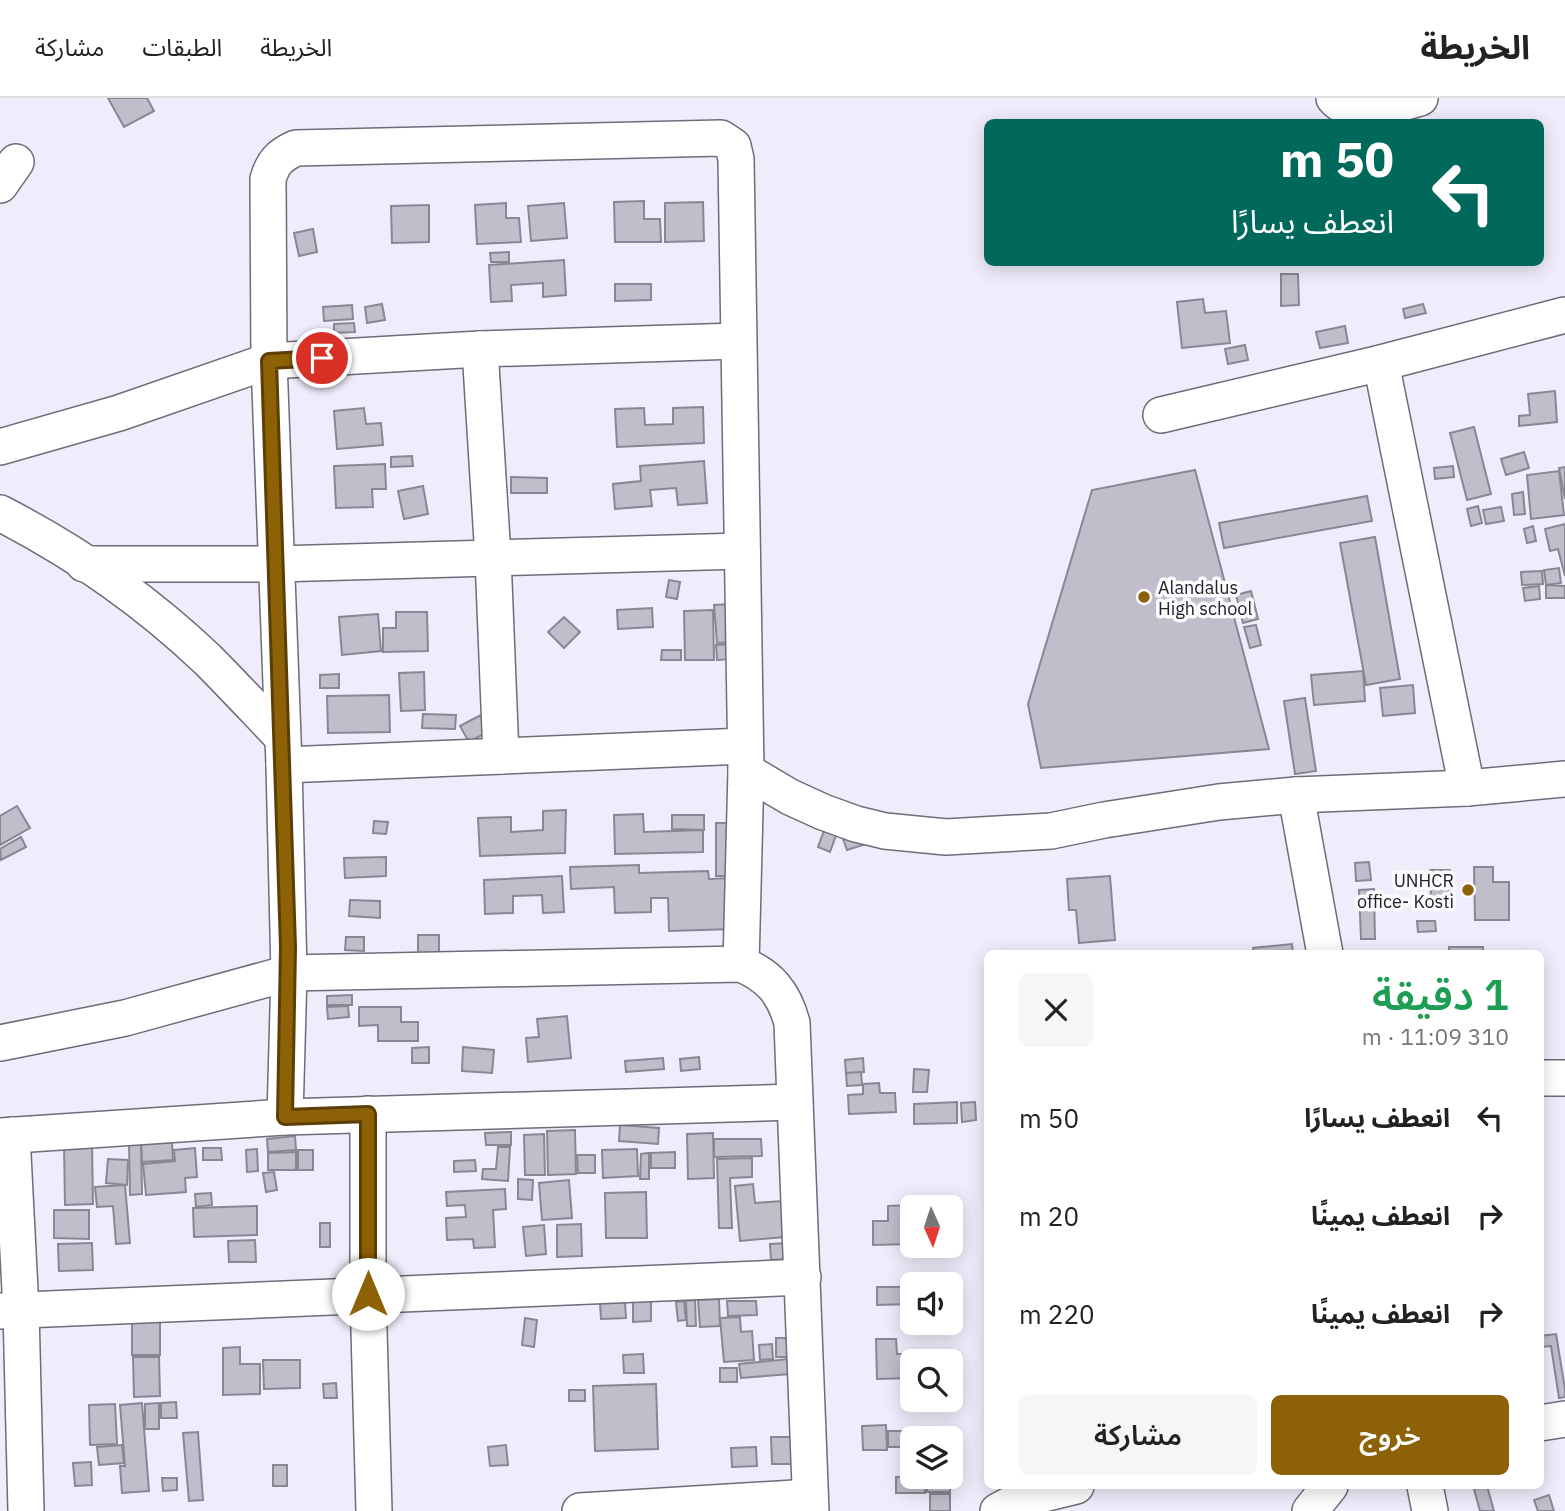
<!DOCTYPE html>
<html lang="ar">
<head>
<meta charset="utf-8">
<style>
  body { margin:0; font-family:"IBM Plex Sans","Noto Sans Arabic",sans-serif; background:#f6f6f6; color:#222; direction:rtl; height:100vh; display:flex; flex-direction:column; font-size:26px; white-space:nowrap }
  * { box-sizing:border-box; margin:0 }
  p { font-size:23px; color:#767676 }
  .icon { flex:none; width:38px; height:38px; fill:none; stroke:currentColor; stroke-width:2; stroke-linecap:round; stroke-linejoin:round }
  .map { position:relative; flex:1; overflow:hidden; direction:ltr }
  .side { position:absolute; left:984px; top:852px; width:560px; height:539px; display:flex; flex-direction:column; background:#fff; border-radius:10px; box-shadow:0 4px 18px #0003; direction:rtl }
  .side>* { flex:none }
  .banner { position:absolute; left:984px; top:21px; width:560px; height:147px; border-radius:10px; box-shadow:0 4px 18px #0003; direction:rtl; background:#00695c; color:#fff; overflow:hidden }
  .needle { width:46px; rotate:177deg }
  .tools { position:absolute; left:900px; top:1097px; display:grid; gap:14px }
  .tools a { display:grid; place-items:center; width:63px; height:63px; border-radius:10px; background:#fff; box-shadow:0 4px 18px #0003; font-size:35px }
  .pin { position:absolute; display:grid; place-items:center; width:60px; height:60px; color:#fff; margin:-30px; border:4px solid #fff; border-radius:50%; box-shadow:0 2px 7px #0007 }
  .me { position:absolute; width:77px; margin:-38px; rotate:0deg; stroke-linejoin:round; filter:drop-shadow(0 0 5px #0008) }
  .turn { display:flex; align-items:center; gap:24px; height:147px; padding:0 35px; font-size:32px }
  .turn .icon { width:91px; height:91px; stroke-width:2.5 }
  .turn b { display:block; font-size:49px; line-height:60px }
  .round { display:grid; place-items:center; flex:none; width:74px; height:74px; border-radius:10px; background:#f6f6f6 }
  .summary { display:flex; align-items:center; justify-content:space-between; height:119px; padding:0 35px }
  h1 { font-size:42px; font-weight:600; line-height:52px; color:#1e9e55 }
  .cta { display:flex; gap:14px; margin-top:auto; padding:14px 35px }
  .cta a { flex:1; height:80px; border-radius:10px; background:#8d6106; color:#fff; font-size:28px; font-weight:600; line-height:80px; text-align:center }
  .cta a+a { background:#f6f6f6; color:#222 }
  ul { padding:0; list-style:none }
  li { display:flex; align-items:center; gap:21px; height:98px; padding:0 35px }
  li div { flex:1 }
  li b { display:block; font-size:26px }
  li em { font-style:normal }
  header { display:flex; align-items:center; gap:42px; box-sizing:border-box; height:98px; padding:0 35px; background:#fff; border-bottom:2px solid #e0e0e0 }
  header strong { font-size:33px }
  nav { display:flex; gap:38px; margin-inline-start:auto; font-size:24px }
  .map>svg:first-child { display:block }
  .building { fill:#c1bdcb; stroke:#8a8693; stroke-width:2 }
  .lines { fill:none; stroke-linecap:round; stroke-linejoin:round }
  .minor-casing { stroke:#6f6b78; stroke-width:38 }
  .minor { stroke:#fff; stroke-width:35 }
  .route-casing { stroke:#5c3f04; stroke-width:18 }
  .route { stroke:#8d6106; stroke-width:12 }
  .poi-dot { fill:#8d6106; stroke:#fcfcfe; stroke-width:2.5 }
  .labels { text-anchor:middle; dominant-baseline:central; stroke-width:7; stroke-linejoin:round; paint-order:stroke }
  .poi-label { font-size:18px; fill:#222126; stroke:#fcfcfe; text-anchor:start }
</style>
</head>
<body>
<header>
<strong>الخريطة</strong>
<nav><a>الخريطة</a><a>الطبقات</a><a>مشاركة</a></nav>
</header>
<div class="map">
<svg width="1565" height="1413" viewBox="0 0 1565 1413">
  <rect width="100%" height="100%" fill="#f1ecfb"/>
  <g class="building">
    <polygon points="108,0 147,0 154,13 124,29"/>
    <polygon points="644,103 644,121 660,121 661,144 615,144 614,104"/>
    <polygon points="703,104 704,143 665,144 665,105"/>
    <polygon points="506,105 506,120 519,120 521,144 477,146 475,107"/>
    <polygon points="564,105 567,140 531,143 528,108"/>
    <polygon points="429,107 429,144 392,145 391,108"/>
    <polygon points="313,131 317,154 299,158 294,135"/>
    <polygon points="509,154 509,164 491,164 490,155"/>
    <polygon points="564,162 566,197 543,199 543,185 511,187 512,203 491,204 489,167"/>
    <polygon points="1281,176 1298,176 1299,207 1281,208"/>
    <polygon points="615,186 651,186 651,202 615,203"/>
    <polygon points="1203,201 1205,215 1226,213 1230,245 1182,250 1177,204"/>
    <polygon points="382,206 385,222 367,225 365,209"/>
    <polygon points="1423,206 1426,215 1405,220 1403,211"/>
    <polygon points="352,207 353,221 324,223 323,209"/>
    <polygon points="354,225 355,234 334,235 334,226"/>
    <polygon points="1345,228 1348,245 1320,250 1316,234"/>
    <polygon points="1245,247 1248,262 1228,266 1225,251"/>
    <polygon points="1555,293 1557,324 1519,328 1519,318 1530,317 1528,296"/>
    <polygon points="703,309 704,345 617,349 615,311 644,310 645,327 673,326 673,310"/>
    <polygon points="364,310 366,326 381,325 383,347 337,351 334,313"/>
    <polygon points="1474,329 1491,396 1467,402 1450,335"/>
    <polygon points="1524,354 1529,370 1506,377 1501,361"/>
    <polygon points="412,358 413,368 391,369 391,359"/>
    <polygon points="704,363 707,405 678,407 676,390 650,392 652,408 615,411 613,386 641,383 640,368"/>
    <polygon points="385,366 386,391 372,391 373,409 336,410 334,368"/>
    <polygon points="1453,368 1454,379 1435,381 1434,370"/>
    <polygon points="1565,369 1565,401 1559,370"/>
    <polygon points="1195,372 1269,651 1041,670 1028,606 1092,392"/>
    <polygon points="1559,373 1564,417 1531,421 1527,377"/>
    <polygon points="511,379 547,380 547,395 511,395"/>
    <polygon points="423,388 428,416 404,421 398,393"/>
    <polygon points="1523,394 1525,416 1514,417 1512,396"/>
    <polygon points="1367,398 1372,423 1224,450 1219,425"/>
    <polygon points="1478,408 1482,425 1471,428 1467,411"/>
    <polygon points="1501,409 1504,423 1486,426 1483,412"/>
    <polygon points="1565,426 1565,478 1558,451 1550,453 1545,431"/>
    <polygon points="1533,428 1536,443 1527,445 1524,431"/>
    <polygon points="1375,439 1400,581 1366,587 1340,445"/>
    <polygon points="1559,470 1561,485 1546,487 1544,472"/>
    <polygon points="1542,473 1543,486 1522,487 1521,474"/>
    <polygon points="669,482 680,484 677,501 666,499"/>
    <polygon points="1546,487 1565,488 1565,500 1546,500"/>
    <polygon points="1539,488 1540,501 1525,503 1523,490"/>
    <polygon points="1251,493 1258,521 1243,525 1236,497"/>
    <polygon points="732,506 735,544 717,545 714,507"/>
    <polygon points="652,510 653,529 618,531 617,512"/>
    <polygon points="713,512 714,562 685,562 684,513"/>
    <polygon points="396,514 427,514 428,553 383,554 383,530 396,530"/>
    <polygon points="378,516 381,553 342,557 339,519"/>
    <polygon points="564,519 580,534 564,550 548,534"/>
    <polygon points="1256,527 1261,547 1250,550 1244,529"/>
    <polygon points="733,546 734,561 717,562 716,547"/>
    <polygon points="662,552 681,552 681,562 661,562"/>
    <polygon points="1363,573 1365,603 1314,607 1311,577"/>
    <polygon points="424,574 425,612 401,613 399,575"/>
    <polygon points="339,576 339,590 320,590 320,577"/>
    <polygon points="1413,587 1415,615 1383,618 1380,590"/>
    <polygon points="389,597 390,634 328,635 327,598"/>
    <polygon points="1305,600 1316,673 1295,676 1284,603"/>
    <polygon points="492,611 501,627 469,644 460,628"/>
    <polygon points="423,616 456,617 455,631 422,630"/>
    <polygon points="17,708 30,730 0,747 0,718"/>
    <polygon points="566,712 565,755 480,758 478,720 511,719 511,734 543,732 543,713"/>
    <polygon points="643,716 644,734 703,732 703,754 615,756 614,717"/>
    <polygon points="672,717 704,717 704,732 672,731"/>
    <polygon points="374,723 388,724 386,736 373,735"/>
    <polygon points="716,725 730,725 731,778 716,778"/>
    <polygon points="826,727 838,732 830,754 818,749"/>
    <polygon points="842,738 866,746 847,752"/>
    <polygon points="21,739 26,749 1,762 0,751"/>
    <polygon points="386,759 386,778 345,780 344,760"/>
    <polygon points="1369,764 1371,782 1356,783 1355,765"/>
    <polygon points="639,767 639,775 708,773 709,781 732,780 734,831 669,833 668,800 651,800 651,814 615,815 614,789 571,791 570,769"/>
    <polygon points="1474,769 1493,769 1493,784 1509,784 1509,822 1475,822"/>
    <polygon points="1430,772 1450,772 1451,803 1431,803"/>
    <polygon points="562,778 564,814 543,815 542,797 513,798 513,815 485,816 484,782"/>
    <polygon points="1110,778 1115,842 1079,845 1076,812 1069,812 1067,781"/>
    <polygon points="1374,791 1375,841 1361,841 1359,792"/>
    <polygon points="350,802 380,803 380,820 349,818"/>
    <polygon points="1417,823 1435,823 1436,833 1418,834"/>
    <rect x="418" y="837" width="21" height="22"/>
    <polygon points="346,839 364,839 364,853 345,852"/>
    <polygon points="1292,846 1293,856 1254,856 1253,850"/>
    <rect x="1449" y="849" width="34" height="7"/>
    <polygon points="352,897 352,907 327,907 327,898"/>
    <polygon points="348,908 349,919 328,921 327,909"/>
    <polygon points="359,909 401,909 401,924 418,924 418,943 378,943 378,927 359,928"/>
    <polygon points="567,918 571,960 528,964 526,940 539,939 537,921"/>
    <polygon points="429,949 429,965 412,965 412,950"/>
    <polygon points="463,949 494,952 492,975 462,973"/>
    <polygon points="699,959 700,971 681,973 680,961"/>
    <polygon points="663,960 664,971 626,974 625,963"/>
    <polygon points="863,960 864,974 846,976 845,962"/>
    <polygon points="914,971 929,972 927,994 913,994"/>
    <polygon points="861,974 862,987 847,988 846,975"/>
    <polygon points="879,985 880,995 895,995 896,1014 849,1016 848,997 863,996 863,986"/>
    <polygon points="957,1004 957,1025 914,1026 914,1006"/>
    <polygon points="975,1004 976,1022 962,1024 961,1005"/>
    <polygon points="620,1027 659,1030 658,1046 619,1043"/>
    <polygon points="575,1032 576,1076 548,1077 547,1033"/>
    <polygon points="511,1034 511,1047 486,1047 485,1035"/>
    <polygon points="713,1035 714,1080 688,1081 687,1036"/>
    <polygon points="544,1036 545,1077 525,1077 524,1037"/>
    <polygon points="295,1038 296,1052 268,1054 267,1041"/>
    <polygon points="714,1041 761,1041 762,1058 714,1059"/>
    <polygon points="172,1043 173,1062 142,1064 141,1046"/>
    <polygon points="129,1045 141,1045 142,1096 130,1097"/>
    <polygon points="64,1046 92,1046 93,1106 65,1107"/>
    <polygon points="498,1049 510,1049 508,1083 482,1081 483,1071 496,1071"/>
    <polygon points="195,1050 197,1079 185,1080 186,1094 146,1097 143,1066 175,1063 174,1052"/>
    <polygon points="203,1050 221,1050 222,1062 203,1062"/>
    <polygon points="257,1051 258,1073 247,1074 246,1052"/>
    <polygon points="637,1051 638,1078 603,1080 602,1052"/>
    <rect x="298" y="1052" width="15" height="20"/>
    <polygon points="296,1054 296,1072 268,1072 268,1055"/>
    <polygon points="675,1054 675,1070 651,1070 651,1055"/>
    <polygon points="649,1055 649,1081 640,1081 641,1056"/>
    <polygon points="577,1057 595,1057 595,1075 578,1075"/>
    <polygon points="752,1060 752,1079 730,1080 732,1130 719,1130 717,1061"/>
    <polygon points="108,1061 128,1062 127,1087 106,1085"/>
    <polygon points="475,1062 476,1073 454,1074 454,1063"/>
    <polygon points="274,1074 277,1092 266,1094 263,1075"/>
    <polygon points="518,1081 533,1082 532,1102 518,1101"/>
    <polygon points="569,1082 572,1120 542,1122 539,1085"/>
    <polygon points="753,1086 755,1105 782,1103 785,1139 740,1143 735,1088"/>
    <polygon points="125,1087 130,1145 116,1146 113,1108 97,1109 95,1089"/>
    <polygon points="505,1091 506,1111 493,1112 495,1149 474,1150 473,1141 447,1142 446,1120 466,1119 465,1107 447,1108 446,1094"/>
    <polygon points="646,1094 647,1140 606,1140 605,1095"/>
    <polygon points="211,1095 212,1107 196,1109 195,1096"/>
    <polygon points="914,1107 912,1110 912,1146 873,1147 873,1123 888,1123 888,1108"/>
    <polygon points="257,1108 257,1137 194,1139 193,1110"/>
    <polygon points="54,1112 89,1112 89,1141 54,1140"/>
    <rect x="320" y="1125" width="10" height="24"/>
    <polygon points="581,1126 582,1158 557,1159 557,1127"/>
    <polygon points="544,1127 546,1156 526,1158 523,1129"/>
    <polygon points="255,1142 256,1164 229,1164 228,1143"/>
    <polygon points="92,1145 93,1172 59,1173 58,1146"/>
    <polygon points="788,1145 788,1161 771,1162 770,1146"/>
    <polygon points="877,1189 912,1189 912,1206 877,1207"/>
    <polygon points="633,1201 651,1201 651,1223 633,1224"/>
    <polygon points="719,1201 720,1228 700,1229 698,1202"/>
    <polygon points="695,1202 696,1228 687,1228 686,1203"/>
    <polygon points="684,1203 686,1222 678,1223 676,1204"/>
    <polygon points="727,1203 756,1203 757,1217 728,1218"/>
    <polygon points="625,1204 626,1220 601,1221 600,1205"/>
    <polygon points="740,1219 741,1234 752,1233 754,1262 724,1264 720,1220"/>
    <polygon points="525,1220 537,1222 534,1249 522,1247"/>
    <rect x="132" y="1222" width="28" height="35"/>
    <polygon points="1556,1236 1565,1291 1565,1299 1559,1300 1551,1248 1540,1249 1540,1238"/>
    <rect x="776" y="1240" width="14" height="19"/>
    <polygon points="876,1241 896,1241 897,1256 915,1256 915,1264 912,1264 912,1280 877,1281"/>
    <polygon points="772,1246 773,1261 760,1262 759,1247"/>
    <polygon points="240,1249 240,1266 260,1266 260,1296 223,1297 223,1250"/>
    <polygon points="643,1256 644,1275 624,1275 623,1257"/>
    <polygon points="133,1259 159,1259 160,1298 134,1299"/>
    <polygon points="788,1261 790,1276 741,1280 739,1266"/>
    <polygon points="263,1262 300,1262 300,1290 264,1291"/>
    <rect x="720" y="1270" width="17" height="14"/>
    <polygon points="336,1285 337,1300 324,1300 323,1286"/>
    <polygon points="656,1286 658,1351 595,1353 593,1288"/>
    <rect x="569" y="1292" width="16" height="11"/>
    <polygon points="176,1304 177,1320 161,1320 161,1305"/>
    <polygon points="142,1305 149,1393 122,1395 120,1368 125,1368 120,1307"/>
    <polygon points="159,1305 159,1331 145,1331 145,1306"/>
    <polygon points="115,1306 117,1346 90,1347 89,1307"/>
    <polygon points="886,1327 887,1352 863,1352 862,1328"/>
    <polygon points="888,1333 926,1333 926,1340 912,1340 912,1349 888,1349"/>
    <polygon points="198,1334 203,1402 189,1403 183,1335"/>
    <polygon points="928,1334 947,1334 948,1340 928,1340"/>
    <polygon points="771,1339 795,1339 796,1366 772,1366"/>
    <polygon points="122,1347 124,1365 99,1367 97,1349"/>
    <polygon points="506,1347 508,1367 490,1368 488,1349"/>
    <polygon points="756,1349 757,1368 732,1369 731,1350"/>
    <polygon points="91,1364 92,1387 75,1388 73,1365"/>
    <rect x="273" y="1367" width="14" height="21"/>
    <rect x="896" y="1379" width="29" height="16"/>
    <rect x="927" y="1379" width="23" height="15"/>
    <polygon points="162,1380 177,1380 177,1392 163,1393"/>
    <polygon points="1487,1388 1494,1413 1480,1413 1474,1391"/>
    <rect x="930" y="1396" width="20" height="17"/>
    <polygon points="1549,1397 1554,1413 1538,1413 1534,1402"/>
  </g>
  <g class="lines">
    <g class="minor-casing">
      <g id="minor">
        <path d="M1334 0C1351 21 1398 6 1420 0"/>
        <polyline points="0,87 16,64"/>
        <polyline points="480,251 493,459 501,658"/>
        <polyline points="1381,265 1467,690"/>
        <polyline points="1161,317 1381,265 1565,217"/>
        <polyline points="0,349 119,315 269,263 480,251 738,243"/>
        <path d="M0 415C74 453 147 504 207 561 232 586 257 613 282 639"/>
        <polyline points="84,466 276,466 742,453"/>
        <polyline points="284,667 745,648"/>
        <polyline points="746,673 790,699 823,714 856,726 885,733 946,739 1051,733 1104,722 1219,704 1296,697 1467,690 1565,681"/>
        <polyline points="1296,697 1325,856"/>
        <path d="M0 945 125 920 289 875 741 866C770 878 784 895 792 925L811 1413"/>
        <polyline points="1540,980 1565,980"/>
        <polyline points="368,1016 368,1196 374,1413"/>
        <path d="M285 1019 289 875 284 667 269 263 268 81C273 64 280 57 296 50L721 40 733 48 736 61 746 673 741 866"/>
        <polyline points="12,1037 21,1212 26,1413"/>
        <polyline points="0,1038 285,1019 794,1004"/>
        <polyline points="0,1213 803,1179"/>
        <polyline points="1540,1325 1565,1321"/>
        <polyline points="1425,1388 1430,1413"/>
        <polyline points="580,1413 810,1399"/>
        <polyline points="998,1413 1019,1402 1076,1388"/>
        <polyline points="1310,1413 1330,1388"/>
      </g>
    </g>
    <use href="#minor" class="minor"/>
  </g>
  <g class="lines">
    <g class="route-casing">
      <polyline id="route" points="322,260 269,263 288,849 285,1019 368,1016 368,1196"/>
    </g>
    <use href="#route" class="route"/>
  </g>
  <g class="poi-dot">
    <circle cx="1144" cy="499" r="7"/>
    <circle cx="1468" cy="792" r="7"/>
  </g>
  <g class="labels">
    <g class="poi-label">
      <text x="1158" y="489">Alandalus<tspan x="1158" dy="21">High school</tspan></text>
      <text x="1454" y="782" text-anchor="end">UNHCR<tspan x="1454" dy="21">office- Kosti</tspan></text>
    </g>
  </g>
</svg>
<div class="tools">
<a><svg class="needle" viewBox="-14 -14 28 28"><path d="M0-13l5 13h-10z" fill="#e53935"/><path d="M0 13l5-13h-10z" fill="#767676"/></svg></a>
<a><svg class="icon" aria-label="sound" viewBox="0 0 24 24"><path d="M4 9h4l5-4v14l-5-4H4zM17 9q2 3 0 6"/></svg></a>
<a><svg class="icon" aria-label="search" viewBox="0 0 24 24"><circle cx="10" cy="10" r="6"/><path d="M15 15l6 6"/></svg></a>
<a><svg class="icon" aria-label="layers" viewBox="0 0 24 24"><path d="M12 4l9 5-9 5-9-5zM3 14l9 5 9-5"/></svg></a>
</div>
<div class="pin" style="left:322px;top:260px;background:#d93025"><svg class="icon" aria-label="arrive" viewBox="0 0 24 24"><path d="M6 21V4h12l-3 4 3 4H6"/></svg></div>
<svg class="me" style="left:368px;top:1196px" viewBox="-20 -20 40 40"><circle r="19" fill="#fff"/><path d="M0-13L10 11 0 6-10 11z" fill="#8d6106"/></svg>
<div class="banner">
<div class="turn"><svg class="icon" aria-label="left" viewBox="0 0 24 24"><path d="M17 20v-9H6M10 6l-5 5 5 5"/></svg><div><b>50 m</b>انعطف يسارًا</div></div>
</div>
<section class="side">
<div class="summary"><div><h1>1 دقيقة</h1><p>310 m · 11:09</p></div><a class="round"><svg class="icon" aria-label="close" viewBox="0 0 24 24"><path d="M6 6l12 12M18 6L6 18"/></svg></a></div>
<ul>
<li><svg class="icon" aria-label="left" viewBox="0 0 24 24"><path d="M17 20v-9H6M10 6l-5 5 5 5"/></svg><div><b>انعطف يسارًا</b></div><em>50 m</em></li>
<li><svg class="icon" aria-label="right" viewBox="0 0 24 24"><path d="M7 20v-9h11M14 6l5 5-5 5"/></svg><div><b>انعطف يمينًا</b></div><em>20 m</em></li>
<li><svg class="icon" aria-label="right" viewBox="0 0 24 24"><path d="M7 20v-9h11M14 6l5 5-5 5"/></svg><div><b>انعطف يمينًا</b></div><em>220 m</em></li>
</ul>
<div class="cta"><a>خروج</a><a>مشاركة</a></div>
</section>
</div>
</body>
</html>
